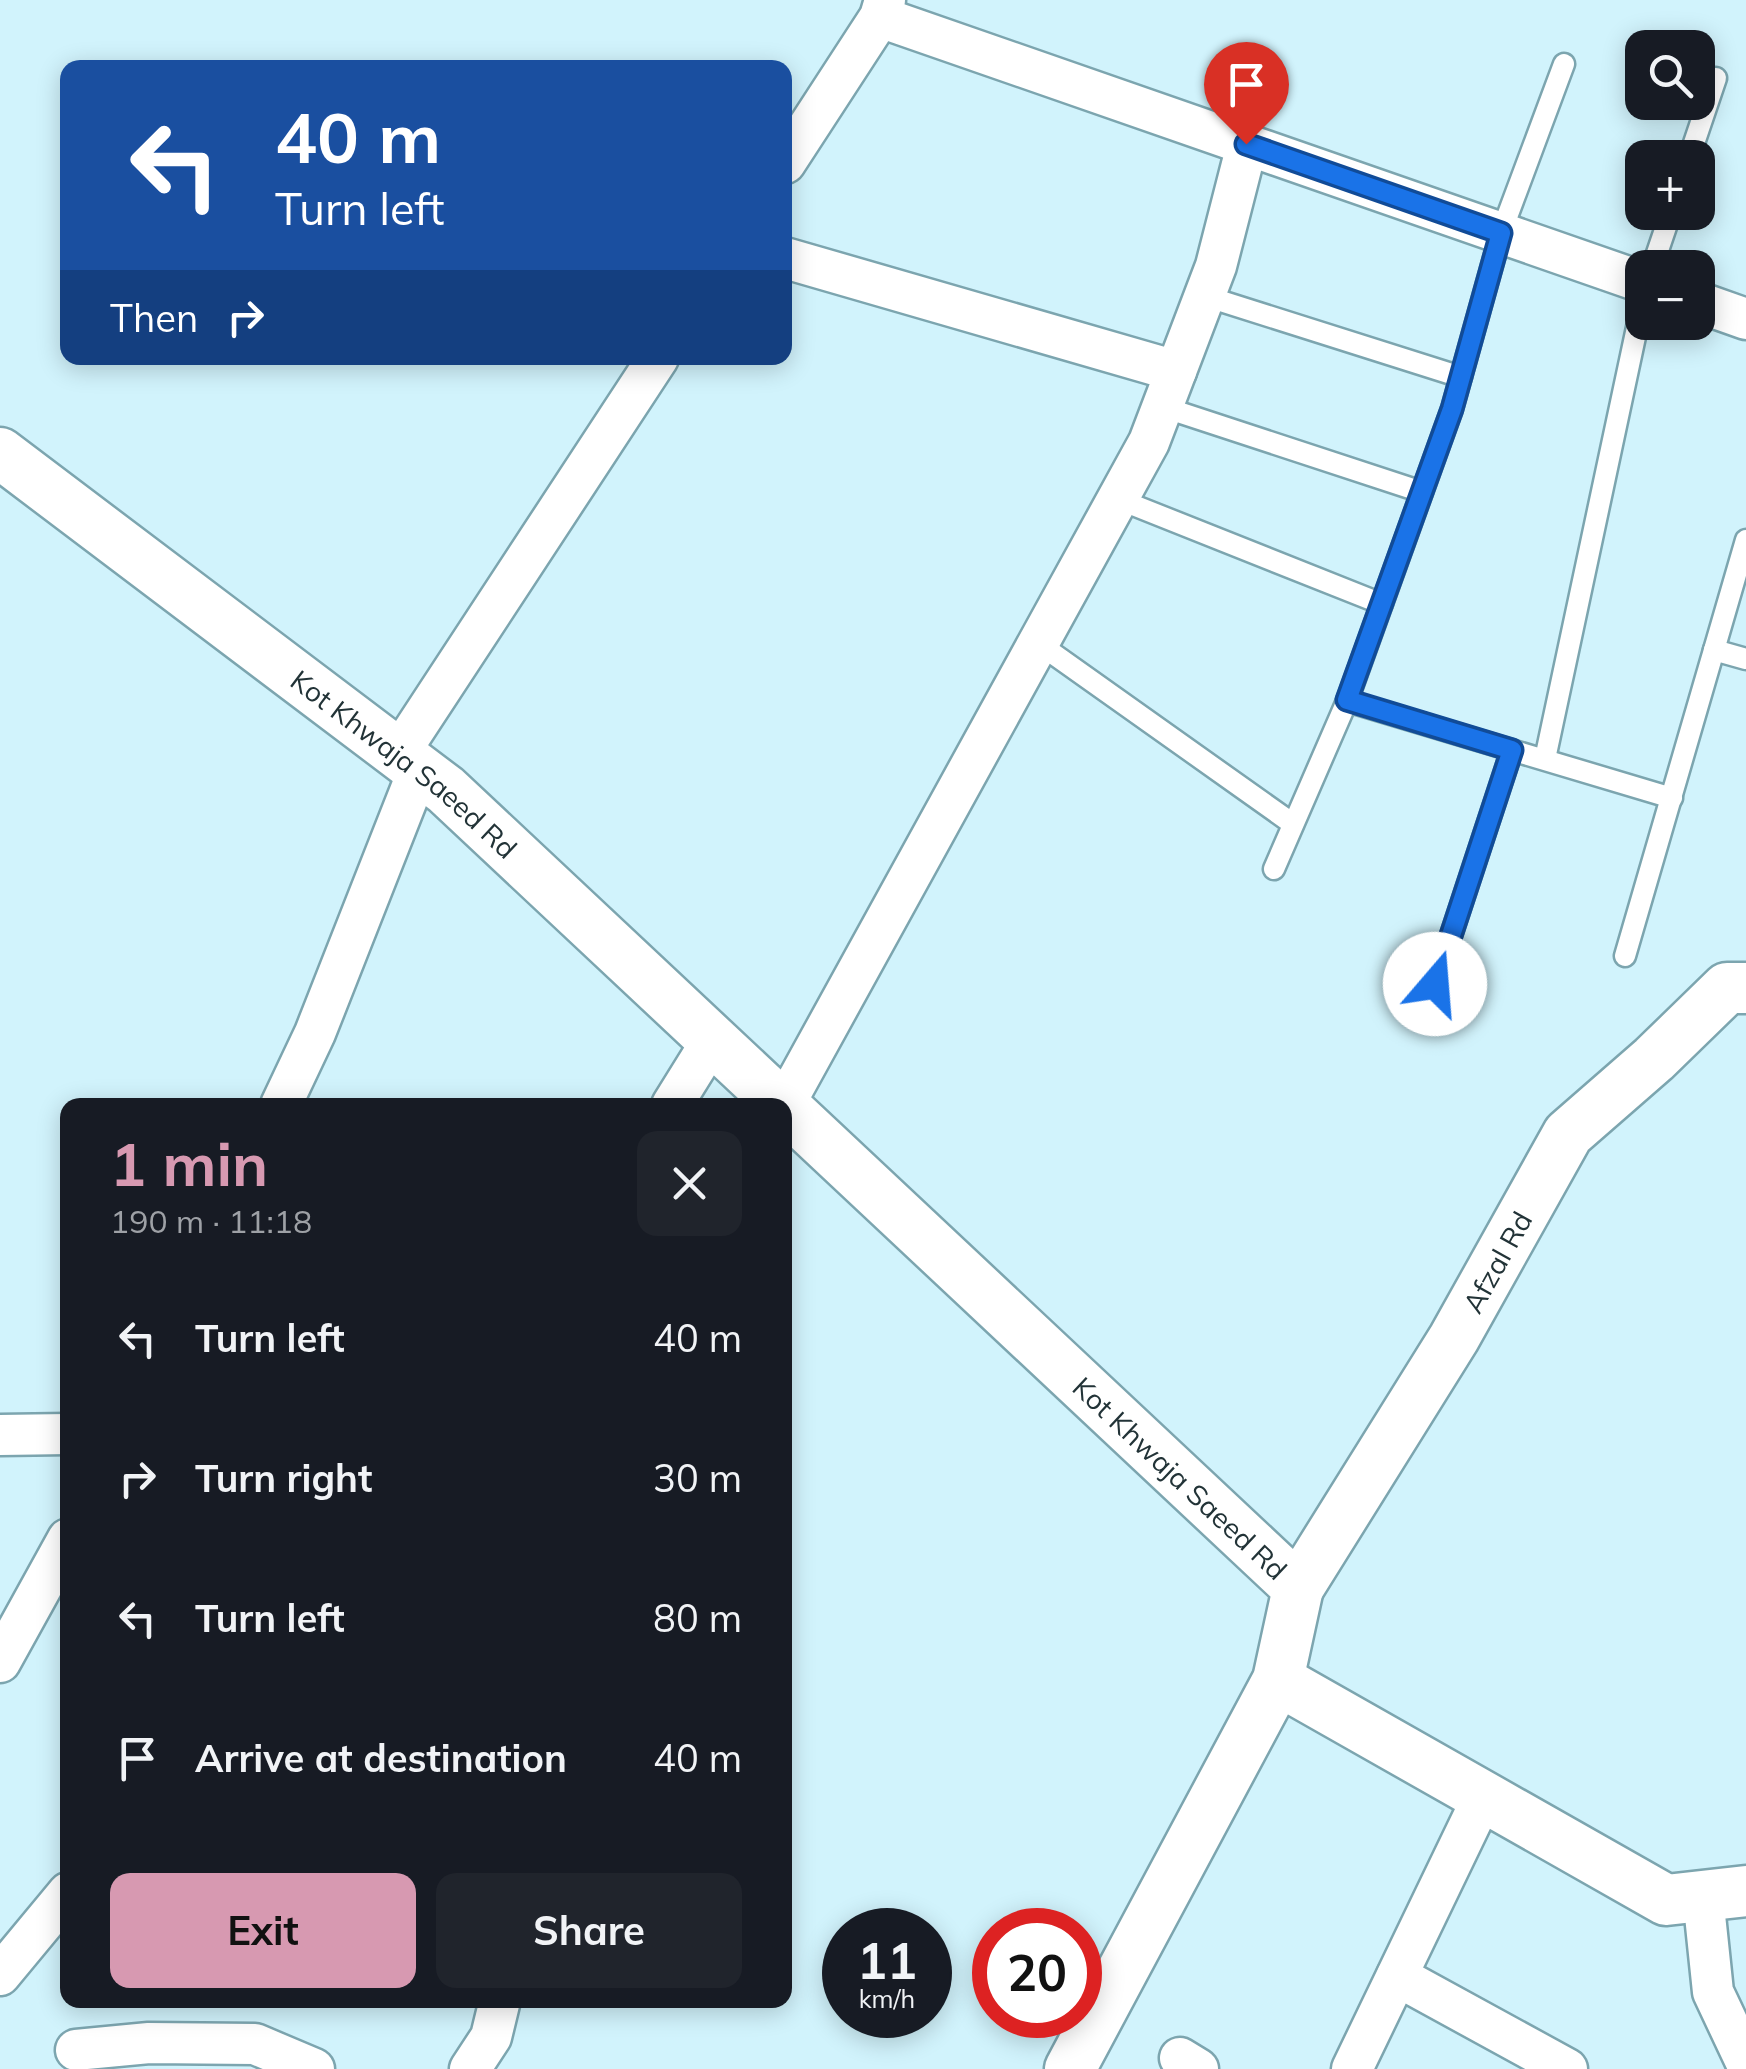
<!DOCTYPE html>
<html lang="en">
<head>
<meta charset="utf-8">
<style>
  body { margin:0; font-family:Mulish,sans-serif; background:#20242c; color:#f1f3f6; height:100vh; display:flex; flex-direction:column; font-size:38px; white-space:nowrap }
  * { box-sizing:border-box; margin:0 }
  p { font-size:32px; color:#9ea1a6 }
  .icon { flex:none; width:55px; height:55px; fill:none; stroke:currentColor; stroke-width:2; stroke-linecap:round; stroke-linejoin:round }
  .map { position:relative; flex:1; overflow:hidden }
  .details { position:absolute; left:60px; top:1098px; width:732px; height:910px; display:flex; flex-direction:column; background:#171b24; border-radius:20px; box-shadow:0 5px 25px #0003 }
  .details>* { flex:none }
  .hud { position:absolute; left:60px; top:60px; width:732px; height:305px; border-radius:20px; box-shadow:0 5px 25px #0003; background:#1a4fa0; color:#fff; overflow:hidden }
  .tools { position:absolute; left:1625px; top:30px; display:grid; gap:20px }
  .tools a { display:grid; place-items:center; width:90px; height:90px; border-radius:20px; background:#171b24; box-shadow:0 5px 25px #0003; font-size:50px }
  .speed { position:absolute; left:822px; top:1908px; display:flex; gap:20px; font-size:50px; font-weight:700; text-align:center }
  .speed>* { display:grid; place-content:center; width:130px; height:130px; border-radius:50%; background:#171b24; box-shadow:0 5px 25px #0003; line-height:1 }
  .speed small { font-size:25px; font-weight:400 }
  .speed .limit { border:15px solid #d22; background:#fff; color:#111 }
  .pin { position:absolute; display:grid; place-items:center; width:85px; height:85px; color:#fff; margin:-102px -42px; border-radius:50% 50% 50% 0; rotate:-45deg; box-shadow:0 0 10px #0007 }
  .pin .icon { rotate:45deg }
  .me { position:absolute; width:110px; margin:-55px; rotate:18deg; stroke-linejoin:round; filter:drop-shadow(0 0 8px #0008) }
  .turn { display:flex; align-items:center; gap:35px; height:210px; padding:0 50px; font-size:45px }
  .turn .icon { width:130px; height:130px; stroke-width:2.5 }
  .turn b { display:block; font-size:70px; line-height:85px }
  .then { display:flex; align-items:center; height:95px; padding:0 50px; background:#0003; gap:20px; font-size:38px }
  .round { display:grid; place-items:center; flex:none; width:105px; height:105px; border-radius:20px; background:#20242c }
  .overview { display:flex; align-items:center; justify-content:space-between; height:170px; padding:0 50px }
  h1 { font-size:60px; font-weight:700; line-height:75px; color:#d799b1 }
  .primary-button { display:flex; gap:20px; margin-top:auto; padding:20px 50px }
  .primary-button a { flex:1; height:115px; border-radius:20px; background:#d799b1; color:#111; font-size:40px; font-weight:700; line-height:115px; text-align:center }
  .primary-button a+a { background:#20242c; color:#f1f3f6 }
  ul { padding:0; list-style:none }
  li { display:flex; align-items:center; gap:30px; height:140px; padding:0 50px }
  li div { flex:1 }
  li b { display:block; font-size:38px }
  li em { font-style:normal }
  .map>svg:first-child { display:block }
  .lines { fill:none; stroke-linecap:round; stroke-linejoin:round }
  .service-casing { stroke:#7ca5af; stroke-width:25 }
  .minor-casing { stroke:#7ca5af; stroke-width:45 }
  .tertiary-casing { stroke:#7ca5af; stroke-width:55 }
  .service { stroke:#fff; stroke-width:20 }
  .minor { stroke:#fff; stroke-width:40 }
  .tertiary { stroke:#fff; stroke-width:50 }
  .route-casing { stroke:#114b97; stroke-width:25 }
  .route { stroke:#1a73e8; stroke-width:18 }
  .labels { text-anchor:middle; dominant-baseline:central; stroke-width:8; stroke-linejoin:round; paint-order:stroke }
  .street-label { font-size:28px; fill:#223337; stroke:#d1f3fc }
</style>
</head>
<body>
<div class="map">
<svg width="1746" height="2069" viewBox="0 0 1746 2069">
  <rect width="100%" height="100%" fill="#d1f3fc"/>
  <g class="lines">
    <g class="service-casing">
      <g id="service">
        <polyline points="1689,158 1716,78"/>
        <polyline points="1652,268 1671,212"/>
        <polyline points="1205,296 1461,377"/>
        <polyline points="1163,407 1422,492"/>
        <polyline points="1118,499 1382,604"/>
        <polyline points="1038,643 1293,824"/>
        <polyline points="1714,650 1746,659"/>
        <polyline points="1347,701 1672,798"/>
        <polyline points="1545,759 1642,304"/>
        <polyline points="1274,869 1347,701 1452,409 1501,233 1564,64"/>
        <polyline points="1625,956 1746,540"/>
        <polyline points="1435,984 1512,750"/>
      </g>
    </g>
    <g class="minor-casing">
      <g id="minor">
        <polyline points="880,17 1642,282"/>
        <polyline points="785,163 880,17 885,0"/>
        <polyline points="785,258 1176,371"/>
        <polyline points="1698,302 1746,319"/>
        <polyline points="399,753 658,358"/>
        <polyline points="281,1105 315,1033 419,769"/>
        <polyline points="672,1105 713,1039"/>
        <polyline points="784,1105 1149,442 1216,266 1247,145"/>
        <polyline points="0,1435 68,1434"/>
        <polyline points="0,1662 68,1539"/>
        <polyline points="1703,1896 1713,1992 1746,2062"/>
        <polyline points="0,1975 68,1893"/>
        <polyline points="1397,1976 1567,2069"/>
        <polyline points="76,2050 149,2043 255,2044 314,2069"/>
        <polyline points="1180,2058 1198,2069"/>
        <polyline points="470,2069 491,2037 500,2000"/>
        <polyline points="1352,2069 1483,1797"/>
      </g>
    </g>
    <g class="tertiary-casing">
      <g id="tertiary">
        <path id="s1" d="M0 453 446 790 782 1105"/>
        <path id="s2" d="M785 1107 1298 1588 1278 1680 1070 2069"/>
        <path id="s3" d="M1298 1588 1454 1338 1568 1134 1654 1059 1727 988H1746"/>
        <polyline points="1278,1680 1666,1900 1746,1891"/>
      </g>
    </g>
    <use href="#service" class="service"/>
    <use href="#minor" class="minor"/>
    <use href="#tertiary" class="tertiary"/>
  </g>
  <g class="lines">
    <g class="route-casing">
      <polyline id="route" points="1246,144 1501,233 1452,409 1347,700 1512,750 1435,984"/>
    </g>
    <use href="#route" class="route"/>
  </g>
  <g class="labels">
    <g class="street-label">
      <text stroke="none"><textPath href="#s1" startOffset="510">Kot Khwaja Saeed Rd</textPath></text>
      <text stroke="none"><textPath href="#s3" startOffset="382">Afzal Rd</textPath></text>
      <text stroke="none"><textPath href="#s2" startOffset="542">Kot Khwaja Saeed Rd</textPath></text>
    </g>
  </g>
</svg>
<div class="tools">
<a><svg class="icon" aria-label="search" viewBox="0 0 24 24"><circle cx="10" cy="10" r="6"/><path d="M15 15l6 6"/></svg></a>
<a>+</a>
<a>−</a>
</div>
<div class="speed"><div>11<small>km/h</small></div><div class="limit">20</div></div>
<div class="pin" style="left:1246px;top:144px;background:#d93025"><svg class="icon" aria-label="arrive" viewBox="0 0 24 24"><path d="M6 21V4h12l-3 4 3 4H6"/></svg></div>
<svg class="me" style="left:1435px;top:984px" viewBox="-20 -20 40 40"><circle r="19" fill="#fff"/><path d="M0-13L10 11 0 6-10 11z" fill="#1a73e8"/></svg>
<div class="hud">
<div class="turn"><svg class="icon" aria-label="left" viewBox="0 0 24 24"><path d="M17 20v-9H6M10 6l-5 5 5 5"/></svg><div><b>40 m</b>Turn left</div></div>
<div class="then">Then<svg class="icon" aria-label="right" viewBox="0 0 24 24"><path d="M7 20v-9h11M14 6l5 5-5 5"/></svg></div>
</div>
<section class="details">
<div class="overview"><div><h1>1 min</h1><p>190 m · 11:18</p></div><a class="round"><svg class="icon" aria-label="close" viewBox="0 0 24 24"><path d="M6 6l12 12M18 6L6 18"/></svg></a></div>
<ul>
<li><svg class="icon" aria-label="left" viewBox="0 0 24 24"><path d="M17 20v-9H6M10 6l-5 5 5 5"/></svg><div><b>Turn left</b></div><em>40 m</em></li>
<li><svg class="icon" aria-label="right" viewBox="0 0 24 24"><path d="M7 20v-9h11M14 6l5 5-5 5"/></svg><div><b>Turn right</b></div><em>30 m</em></li>
<li><svg class="icon" aria-label="left" viewBox="0 0 24 24"><path d="M17 20v-9H6M10 6l-5 5 5 5"/></svg><div><b>Turn left</b></div><em>80 m</em></li>
<li><svg class="icon" aria-label="arrive" viewBox="0 0 24 24"><path d="M6 21V4h12l-3 4 3 4H6"/></svg><div><b>Arrive at destination</b></div><em>40 m</em></li>
</ul>
<div class="primary-button"><a>Exit</a><a>Share</a></div>
</section>
</div>
</body>
</html>
